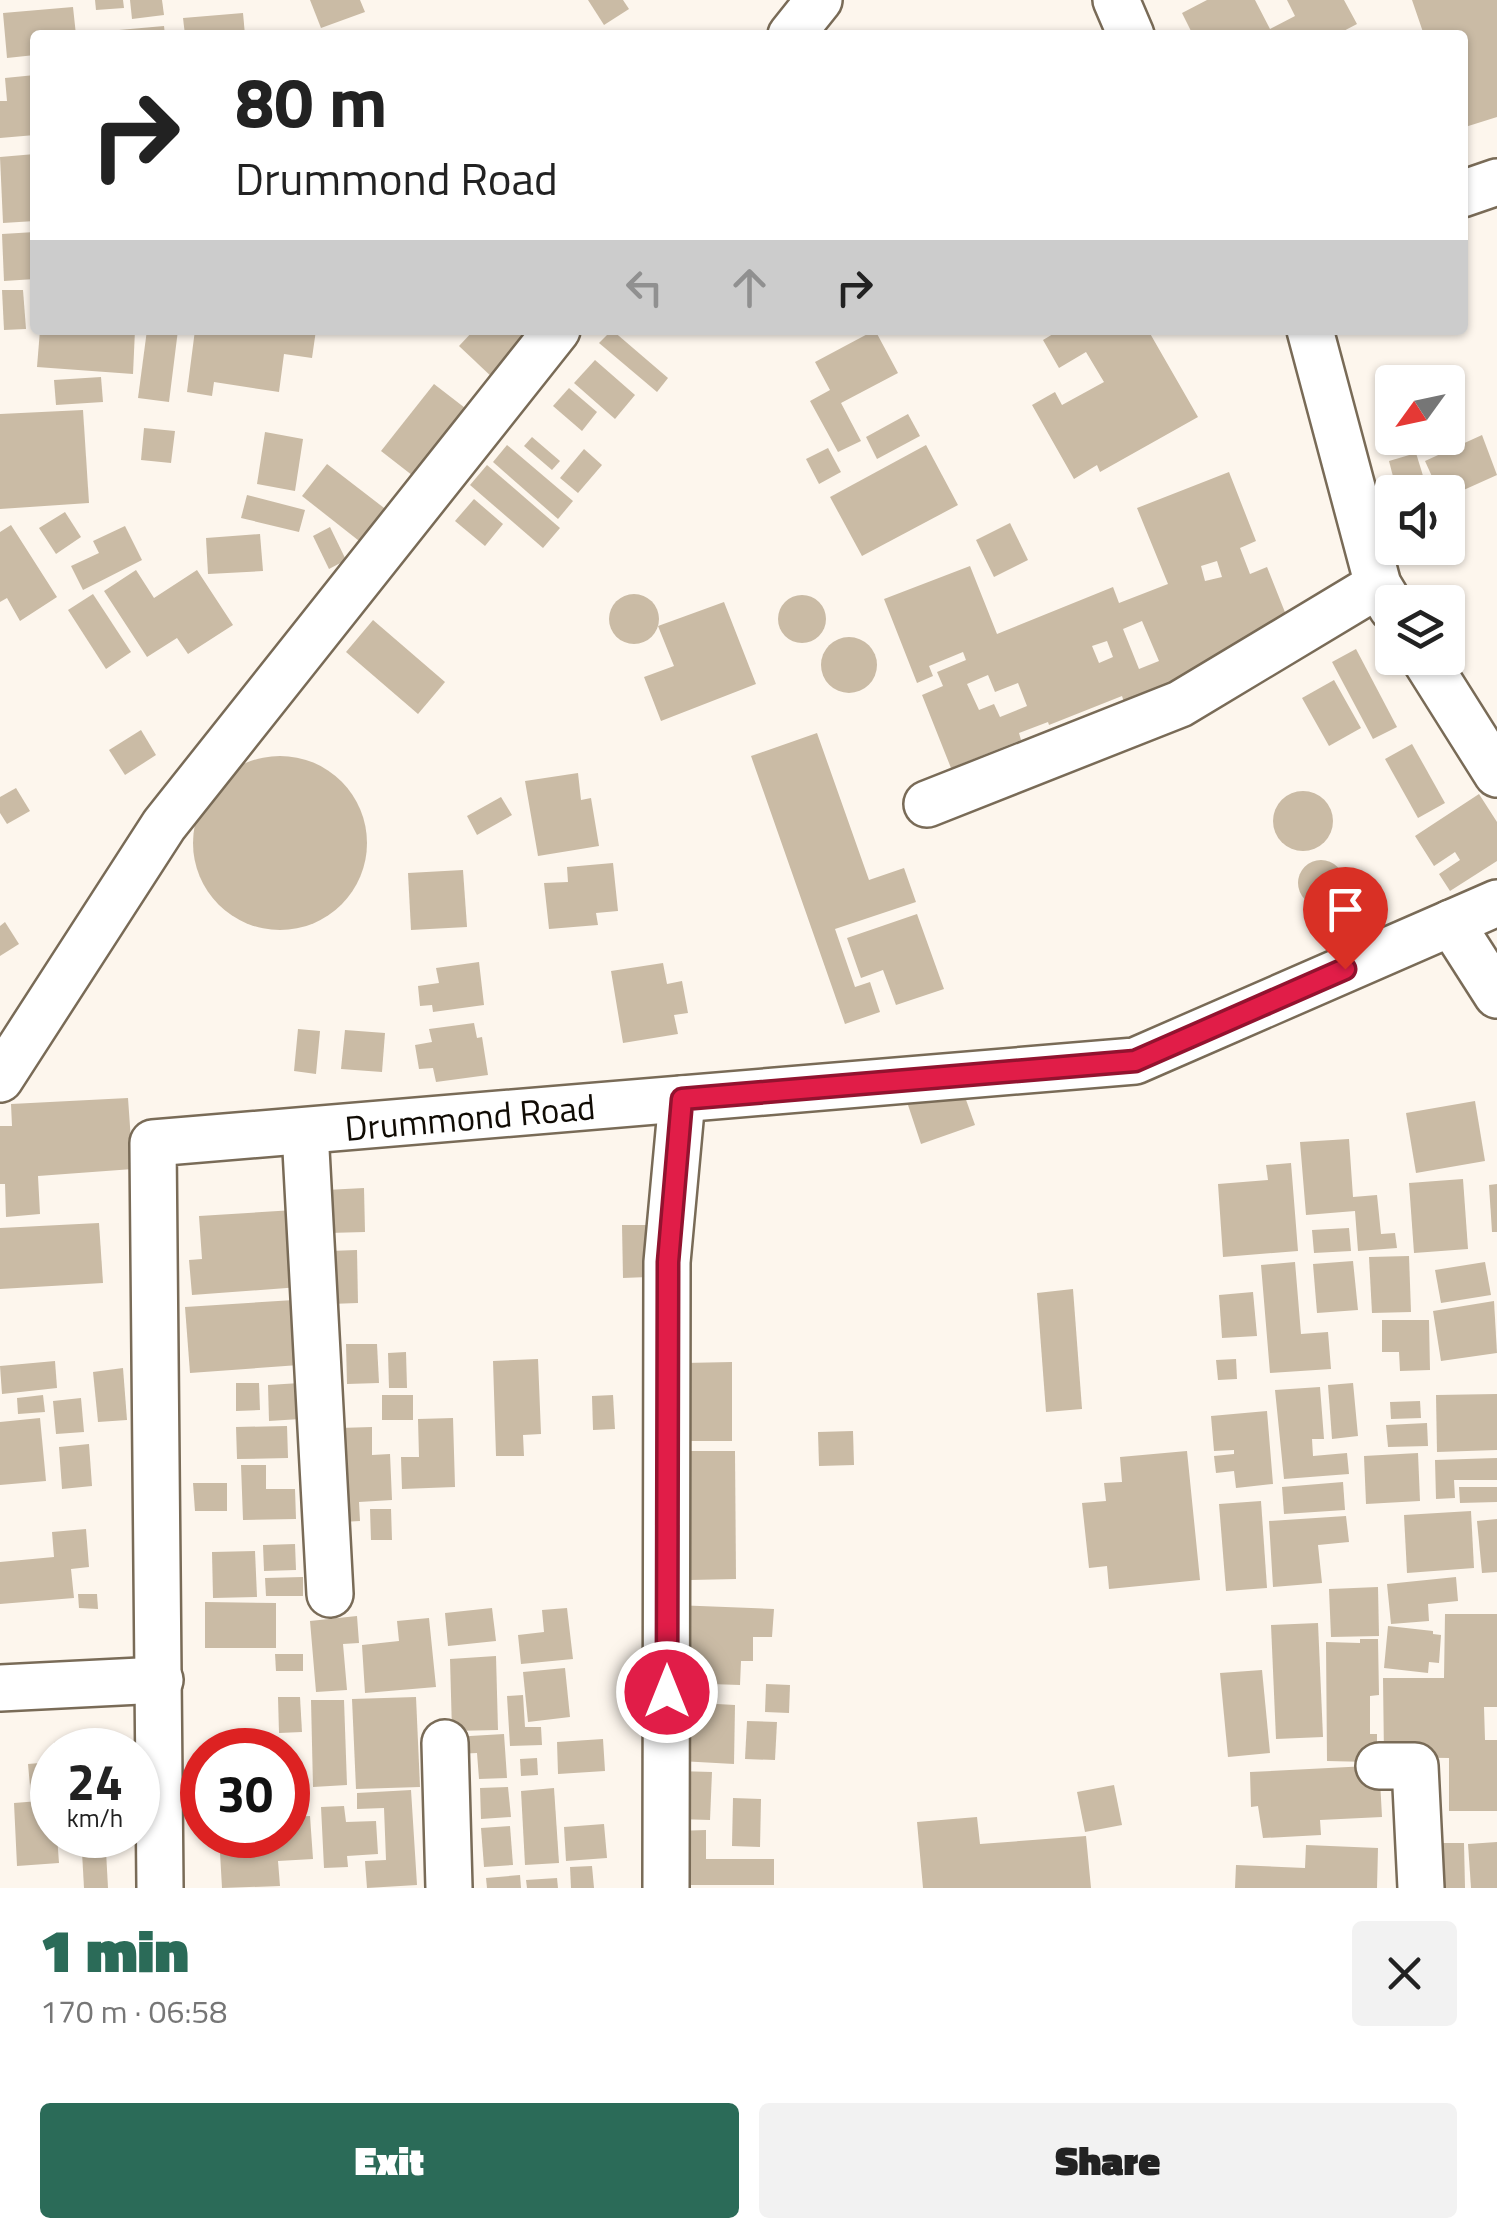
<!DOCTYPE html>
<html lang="en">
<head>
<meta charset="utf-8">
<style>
  body { margin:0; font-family:"Titillium Web",sans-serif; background:#f2f2f2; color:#222; height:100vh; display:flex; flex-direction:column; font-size:38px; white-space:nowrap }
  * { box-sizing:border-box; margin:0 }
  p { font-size:32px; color:#767676 }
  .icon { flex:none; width:55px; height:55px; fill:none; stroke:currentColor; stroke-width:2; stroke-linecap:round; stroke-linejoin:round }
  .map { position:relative; height:1888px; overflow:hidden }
  .side { display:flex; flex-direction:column; background:#fff; flex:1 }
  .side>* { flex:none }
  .top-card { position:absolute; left:30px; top:30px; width:1438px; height:305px; border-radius:10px; box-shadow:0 2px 8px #0004; background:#fff; color:#222; overflow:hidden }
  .needle { width:65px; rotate:237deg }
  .controls { position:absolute; left:1375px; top:365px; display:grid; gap:20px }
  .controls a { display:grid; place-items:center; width:90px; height:90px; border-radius:10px; background:#fff; box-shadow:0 2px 8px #0004; font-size:50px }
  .speed { position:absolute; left:30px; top:1728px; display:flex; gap:20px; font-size:50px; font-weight:700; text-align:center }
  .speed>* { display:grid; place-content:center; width:130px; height:130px; border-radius:50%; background:#fff; box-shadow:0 2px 8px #0004; line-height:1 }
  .speed small { font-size:25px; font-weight:400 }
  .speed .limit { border:15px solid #d22; background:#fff; color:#111 }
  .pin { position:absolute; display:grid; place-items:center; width:85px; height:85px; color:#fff; margin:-102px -42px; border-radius:50% 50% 50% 0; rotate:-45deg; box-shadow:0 0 10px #0007 }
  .pin .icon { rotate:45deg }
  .me { position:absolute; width:110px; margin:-55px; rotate:0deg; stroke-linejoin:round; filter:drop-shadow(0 0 8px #0008) }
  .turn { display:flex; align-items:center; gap:35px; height:210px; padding:0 40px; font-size:45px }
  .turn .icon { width:130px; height:130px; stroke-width:2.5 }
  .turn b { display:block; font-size:70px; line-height:85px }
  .lanes { display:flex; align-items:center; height:95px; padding:0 40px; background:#0003; justify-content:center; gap:50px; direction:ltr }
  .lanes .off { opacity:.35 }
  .round { display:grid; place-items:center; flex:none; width:105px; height:105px; border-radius:10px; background:#f2f2f2 }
  .overview { display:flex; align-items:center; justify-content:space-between; height:170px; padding:0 40px }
  h1 { font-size:60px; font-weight:800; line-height:75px; color:#2b6b58 }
  .primary-button { display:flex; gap:20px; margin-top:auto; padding:20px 40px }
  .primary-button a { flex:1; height:115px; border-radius:10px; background:#2b6b58; color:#fff; font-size:40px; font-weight:800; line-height:115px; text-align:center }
  .primary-button a+a { background:#f2f2f2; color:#222 }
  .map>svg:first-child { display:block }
  .building { fill:#cabba5; fill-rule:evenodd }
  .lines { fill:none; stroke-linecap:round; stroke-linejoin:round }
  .street-casing { stroke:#796b57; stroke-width:50 }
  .street { stroke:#fff; stroke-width:45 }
  .route-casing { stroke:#92132f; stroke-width:25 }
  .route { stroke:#e11d48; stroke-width:18 }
  .labels { text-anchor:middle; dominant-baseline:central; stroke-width:10; stroke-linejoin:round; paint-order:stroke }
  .street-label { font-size:35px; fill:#100b04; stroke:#fff }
</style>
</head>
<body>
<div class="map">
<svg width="1497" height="1888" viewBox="0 0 1497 1888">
  <rect width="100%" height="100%" fill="#fdf6ed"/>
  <g class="building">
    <polygon points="95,0 123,0 124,8 96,10"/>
    <polygon points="130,0 162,0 164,15 132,19"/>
    <polygon points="310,0 360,0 365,12 321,28"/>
    <polygon points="588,0 623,0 629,9 604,25"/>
    <polygon points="1207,0 1255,0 1270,29 1295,16 1287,0 1344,0 1357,24 1336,35 1193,35 1182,13"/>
    <polygon points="1412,0 1497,0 1497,117 1462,128 1462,35 1424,35"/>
    <polygon points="73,7 76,35 35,35 35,55 7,58 3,13"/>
    <polygon points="243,13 245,35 185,35 183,18"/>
    <polygon points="164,26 165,35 119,35 119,30"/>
    <polygon points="35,75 35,135 0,138 0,101 7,101 5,78"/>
    <polygon points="35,154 35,221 3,223 0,157"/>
    <polygon points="35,232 35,279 4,281 2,234"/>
    <polygon points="2,290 23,290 26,329 4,330"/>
    <polygon points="40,330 135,330 133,374 37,367"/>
    <polygon points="147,330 178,330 169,402 138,398"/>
    <polygon points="195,330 316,330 312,358 284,354 279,392 214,382 212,396 187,392"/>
    <polygon points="474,330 540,330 494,379 459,346"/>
    <polygon points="612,330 668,378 657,392 599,343"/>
    <polygon points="875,330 898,373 841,403 861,441 838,452 810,401 830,390 815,362"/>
    <polygon points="1051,330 1148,330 1198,417 1100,472 1097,465 1074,479 1032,405 1055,392 1062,405 1104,382 1086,352 1059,368 1043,340 1053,334"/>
    <polygon points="595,360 635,395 615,419 574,383"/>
    <polygon points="101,377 103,402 56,405 54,380"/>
    <polygon points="434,384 478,418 426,486 381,451"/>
    <polygon points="569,388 597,412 582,431 553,406"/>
    <polygon points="83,410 89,503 0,509 0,414"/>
    <polygon points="908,414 920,436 877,459 866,437"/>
    <polygon points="144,428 175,431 171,463 141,460"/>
    <polygon points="265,432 303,439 295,491 257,484"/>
    <polygon points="1482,435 1497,475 1448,497 1448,492 1439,492 1425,461"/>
    <polygon points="532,437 560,461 552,470 524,446"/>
    <polygon points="507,445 573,501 558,519 493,462"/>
    <polygon points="926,445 958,505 862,556 830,497"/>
    <polygon points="828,448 841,472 819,484 806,459"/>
    <polygon points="584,449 602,465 578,493 560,478"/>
    <polygon points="1416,453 1428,492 1397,492 1389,461"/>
    <polygon points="327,464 388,511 363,544 302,496"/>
    <polygon points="487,465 560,528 543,548 470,485"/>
    <path d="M1229 472 1256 541 1240 548 1250 574 1267 567 1296 640 1126 708 1122 696 1049 725 1048 722 1019 733 1021 740 951 768 922 695 943 686 937 672 966 660 963 652 929 666 933 676 917 683 884 599 970 566 997 634 1113 587 1119 603 1168 584 1137 508ZM1217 561 1222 577 1205 581 1201 566ZM1142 621 1159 661 1139 669 1123 629ZM1107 641 1113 657 1099 663 1092 646ZM988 675 995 692 1018 683 1027 706 1000 717 994 704 979 710 967 684Z"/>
    <polygon points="247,495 305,510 299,532 241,518"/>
    <polygon points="474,499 503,524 485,546 455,521"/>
    <polygon points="65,512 81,537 56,554 39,528"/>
    <polygon points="1010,523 1028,560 994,577 976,540"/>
    <polygon points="11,525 57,597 20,621 7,598 0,602 0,532"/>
    <polygon points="125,526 142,560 83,590 71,566 99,553 93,541"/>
    <polygon points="330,527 346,560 329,569 313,536"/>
    <polygon points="260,534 263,571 208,574 206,538"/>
    <polygon points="136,570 154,598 197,570 233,625 188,654 177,638 147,657 104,591"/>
    <polygon points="93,594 131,652 106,669 68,610"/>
    <circle cx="634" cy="619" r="25"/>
    <circle cx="802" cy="619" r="24"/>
    <polygon points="724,602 756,684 661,721 644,677 674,666 658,626"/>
    <polygon points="373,620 445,682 418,714 346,652"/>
    <circle cx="849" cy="665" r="28"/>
    <polygon points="1356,649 1397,727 1373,739 1332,662"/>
    <polygon points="1334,680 1361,728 1329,746 1302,698"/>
    <polygon points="141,730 156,755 125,775 109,750"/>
    <polygon points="817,733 869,880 904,868 916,902 835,929 855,987 870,982 880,1012 845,1024 751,756"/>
    <polygon points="1412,744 1445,803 1418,818 1385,759"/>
    <circle cx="280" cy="843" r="87"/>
    <polygon points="578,773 581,800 591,798 599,846 538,856 525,781"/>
    <polygon points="16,788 30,811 7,824 0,813 0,797"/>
    <circle cx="1303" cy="821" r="30"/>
    <polygon points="1479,794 1497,822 1497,861 1450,891 1439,874 1460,860 1455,852 1434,866 1415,836"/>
    <polygon points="501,797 512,815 477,835 467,816"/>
    <circle cx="1321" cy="883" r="23"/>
    <polygon points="613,863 618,911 596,913 598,925 549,929 544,883 568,882 567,867"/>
    <polygon points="463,870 467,927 411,930 408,873"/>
    <polygon points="917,914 944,989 896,1005 883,970 861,978 847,938"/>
    <polygon points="5,922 19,944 0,956 0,926"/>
    <polygon points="479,962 484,1005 433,1012 432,1005 420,1006 418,986 439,983 436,968"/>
    <polygon points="663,963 667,984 682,981 688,1013 674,1015 678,1034 623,1043 611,971"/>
    <polygon points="474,1023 477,1038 482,1037 488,1075 436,1082 433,1068 419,1069 415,1045 432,1042 429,1029"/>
    <polygon points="298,1029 320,1031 316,1074 294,1071"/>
    <polygon points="345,1030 385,1033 382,1072 341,1069"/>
    <polygon points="959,1080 975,1125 921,1144 906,1099"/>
    <polygon points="128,1098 133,1169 38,1176 40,1214 6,1217 5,1184 0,1184 0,1126 12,1126 11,1104"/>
    <polygon points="1475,1101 1485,1161 1416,1173 1406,1113"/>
    <polygon points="1349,1139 1353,1197 1377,1195 1381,1234 1395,1233 1397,1248 1358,1251 1355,1211 1306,1215 1300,1142"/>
    <polygon points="1291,1163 1298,1251 1223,1257 1218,1184 1268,1180 1266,1165"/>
    <polygon points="1463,1179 1468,1249 1414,1253 1409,1183"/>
    <polygon points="1497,1184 1497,1232 1492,1232 1489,1185"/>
    <polygon points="364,1188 365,1232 328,1233 326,1190"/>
    <polygon points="294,1210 300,1287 192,1295 189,1260 202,1259 199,1216"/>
    <polygon points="99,1223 103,1283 0,1289 0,1228"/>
    <polygon points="622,1225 646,1225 648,1277 623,1278"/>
    <polygon points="1349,1228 1351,1251 1314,1253 1312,1230"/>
    <polygon points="357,1250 358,1303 330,1304 329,1251"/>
    <polygon points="1409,1256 1411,1312 1372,1313 1369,1257"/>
    <polygon points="1353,1261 1358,1310 1317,1313 1313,1264"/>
    <polygon points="1295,1262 1301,1334 1328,1332 1331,1369 1270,1373 1261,1265"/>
    <polygon points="1485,1262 1491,1295 1441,1303 1435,1270"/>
    <polygon points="1073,1289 1082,1409 1046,1412 1037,1293"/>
    <polygon points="1253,1292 1257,1336 1222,1338 1219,1295"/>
    <polygon points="294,1300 299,1365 190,1373 185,1307"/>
    <polygon points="1494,1301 1497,1353 1441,1361 1433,1311"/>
    <polygon points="1382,1320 1429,1320 1430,1370 1400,1371 1399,1352 1382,1352"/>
    <polygon points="346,1344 377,1344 379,1383 347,1384"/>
    <polygon points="406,1352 407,1388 389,1388 388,1353"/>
    <polygon points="538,1359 541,1434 523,1435 524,1456 496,1456 493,1361"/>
    <polygon points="1236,1359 1237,1379 1218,1380 1216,1360"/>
    <polygon points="55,1361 57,1388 2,1394 0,1366"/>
    <polygon points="732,1362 732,1441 685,1441 684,1363"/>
    <polygon points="123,1368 127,1420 98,1422 93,1372"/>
    <polygon points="236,1383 259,1383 260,1410 236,1411"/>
    <polygon points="300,1383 300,1419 269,1421 268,1385"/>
    <polygon points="1353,1383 1358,1436 1332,1439 1328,1385"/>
    <polygon points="1320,1387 1324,1439 1312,1439 1313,1456 1347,1453 1349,1474 1284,1479 1275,1390"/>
    <polygon points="1497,1394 1497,1450 1437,1452 1436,1395"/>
    <polygon points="43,1395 45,1412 18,1414 17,1398"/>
    <rect x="382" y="1395" width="31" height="25"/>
    <polygon points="613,1395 615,1429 593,1430 592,1396"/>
    <polygon points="81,1398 84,1432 56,1434 53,1401"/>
    <polygon points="1420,1401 1421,1418 1391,1419 1390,1402"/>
    <polygon points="1267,1411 1273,1484 1236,1488 1234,1471 1216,1473 1214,1456 1234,1454 1234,1450 1214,1451 1211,1416"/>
    <polygon points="40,1418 46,1481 0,1485 0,1422"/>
    <polygon points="453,1418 455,1487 402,1489 401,1457 419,1457 418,1419"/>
    <polygon points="1427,1423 1428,1446 1388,1447 1386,1425"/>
    <polygon points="287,1426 288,1458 237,1459 236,1427"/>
    <polygon points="372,1427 372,1455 390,1454 392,1500 359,1502 360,1521 342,1522 339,1428"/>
    <polygon points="853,1431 854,1465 819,1466 818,1432"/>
    <polygon points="89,1444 92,1486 62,1489 59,1447"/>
    <polygon points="689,1451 735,1451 736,1579 690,1580"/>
    <polygon points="1187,1451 1200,1580 1109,1589 1107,1566 1089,1568 1082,1503 1106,1501 1104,1483 1122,1482 1120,1457"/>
    <polygon points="1418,1453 1420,1501 1366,1504 1364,1456"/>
    <polygon points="1497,1458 1497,1480 1454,1480 1455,1498 1436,1499 1435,1460"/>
    <polygon points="241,1465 266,1465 266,1489 295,1489 296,1519 243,1520"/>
    <polygon points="1343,1482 1345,1510 1284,1514 1282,1487"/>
    <polygon points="193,1483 227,1483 227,1511 195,1511"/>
    <polygon points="1459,1487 1497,1487 1497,1502 1460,1503"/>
    <polygon points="1261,1501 1267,1588 1226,1591 1219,1504"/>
    <polygon points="370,1509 391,1509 392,1540 371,1540"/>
    <polygon points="1471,1511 1474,1568 1407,1573 1404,1515"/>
    <polygon points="1346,1516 1349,1542 1318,1545 1322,1583 1273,1587 1269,1521"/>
    <polygon points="1497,1519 1497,1572 1482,1573 1477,1521"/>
    <polygon points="86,1529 89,1567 71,1569 74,1598 0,1604 0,1562 54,1557 52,1532"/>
    <polygon points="295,1544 296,1570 264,1571 263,1545"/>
    <polygon points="255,1551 257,1597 213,1598 212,1552"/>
    <polygon points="303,1577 303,1596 266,1596 265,1578"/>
    <polygon points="1456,1577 1458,1601 1428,1604 1429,1621 1391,1624 1387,1584"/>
    <polygon points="1378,1587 1379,1636 1331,1637 1329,1589"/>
    <polygon points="78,1594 97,1594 98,1609 79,1608"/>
    <polygon points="205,1602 276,1603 276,1648 205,1648"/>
    <polygon points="674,1605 774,1609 772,1637 753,1637 753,1661 741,1661 740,1685 681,1683"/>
    <polygon points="492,1608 496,1641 448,1646 445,1613"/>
    <polygon points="567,1608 573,1659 521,1664 518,1635 544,1632 542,1610"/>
    <polygon points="1445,1614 1497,1614 1497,1707 1484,1707 1485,1740 1497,1740 1497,1811 1449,1811 1449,1758 1384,1757 1383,1678 1444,1678"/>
    <polygon points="357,1616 359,1643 343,1644 347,1690 316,1692 310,1621"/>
    <polygon points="429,1618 436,1687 365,1693 362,1645 399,1641 397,1621"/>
    <polygon points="1318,1623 1323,1737 1276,1739 1271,1625"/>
    <polygon points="1388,1626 1433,1631 1433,1634 1441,1635 1439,1663 1429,1662 1428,1673 1384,1668"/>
    <polygon points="1360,1639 1378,1639 1379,1695 1370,1696 1370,1734 1377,1734 1377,1758 1370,1762 1327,1761 1326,1642 1360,1643"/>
    <polygon points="275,1654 303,1654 303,1671 276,1671"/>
    <polygon points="496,1656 498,1730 452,1731 450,1659"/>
    <polygon points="565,1668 570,1717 528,1722 523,1672"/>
    <polygon points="1262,1670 1270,1753 1228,1757 1220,1673"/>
    <polygon points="766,1684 790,1685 789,1713 765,1712"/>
    <polygon points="523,1695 525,1727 541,1727 542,1745 510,1746 507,1696"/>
    <polygon points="278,1697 300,1697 302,1732 279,1733"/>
    <polygon points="416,1697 420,1787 356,1789 352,1699"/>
    <polygon points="311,1700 344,1700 347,1785 313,1787"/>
    <polygon points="681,1702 735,1705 734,1764 680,1761"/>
    <polygon points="747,1721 777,1722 775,1760 745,1759"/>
    <polygon points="504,1734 507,1778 479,1779 477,1753 455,1754 453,1737"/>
    <polygon points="93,1739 94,1750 54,1750 54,1742"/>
    <polygon points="603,1739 605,1771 558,1774 557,1742"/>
    <polygon points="537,1758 538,1775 521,1776 520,1759"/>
    <polygon points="52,1762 52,1786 47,1786 49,1796 31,1797 28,1764"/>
    <polygon points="1368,1766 1380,1780 1382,1817 1320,1820 1321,1835 1263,1838 1258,1806 1251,1807 1250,1772"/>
    <polygon points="677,1771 712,1772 710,1820 677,1819"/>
    <polygon points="1114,1785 1122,1825 1085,1832 1077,1792"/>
    <polygon points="508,1787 511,1817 481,1819 480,1788"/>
    <polygon points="554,1788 559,1863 525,1865 521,1791"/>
    <polygon points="411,1790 417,1885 367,1888 365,1861 386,1860 384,1808 357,1809 357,1793"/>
    <polygon points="733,1798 761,1799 760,1847 732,1846"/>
    <polygon points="52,1800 52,1835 57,1835 59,1863 17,1866 14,1803"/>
    <polygon points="344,1806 346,1822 376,1821 378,1854 347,1856 348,1867 324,1868 321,1807"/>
    <polygon points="310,1816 313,1859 278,1861 280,1886 222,1888 219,1835 288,1835 288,1817"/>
    <polygon points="977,1817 980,1844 1086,1836 1091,1888 923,1888 917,1822"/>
    <polygon points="604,1824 607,1858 566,1861 564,1827"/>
    <polygon points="510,1826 513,1865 484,1867 481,1828"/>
    <polygon points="706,1830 706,1859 774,1859 774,1885 677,1885 676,1831"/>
    <polygon points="1497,1842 1497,1888 1471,1888 1468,1844"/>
    <polygon points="1441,1843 1464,1843 1465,1888 1443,1888"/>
    <polygon points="1306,1845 1378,1848 1377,1888 1235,1888 1236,1865 1305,1868"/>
    <polygon points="106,1851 108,1888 84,1888 82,1852"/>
    <polygon points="592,1866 594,1888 571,1888 570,1867"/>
    <polygon points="520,1875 521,1888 487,1888 486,1878"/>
    <polygon points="557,1878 558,1888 527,1888 526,1880"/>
  </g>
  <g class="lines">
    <g class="street-casing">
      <g id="street">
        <polyline points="1116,0 1131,35"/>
        <polyline points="791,35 819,0"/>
        <polyline points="1462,194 1497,182"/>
        <polyline points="1310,330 1378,585 1392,608"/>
        <polyline points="1424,658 1497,774"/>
        <polyline points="927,804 1180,704 1378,585"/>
        <polyline points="1451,923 1497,995"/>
        <polyline points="0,1079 164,825 557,330"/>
        <polyline points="305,1131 330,1594"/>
        <polyline points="0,1688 160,1680"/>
        <polyline points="445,1743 449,1888"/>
        <polyline points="1379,1766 1415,1766 1421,1888"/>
        <polyline points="160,1888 153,1143 1135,1061 1497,903"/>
        <polyline points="666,1888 667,1262 682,1099"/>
      </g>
    </g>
    <use href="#street" class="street"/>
  </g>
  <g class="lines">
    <g class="route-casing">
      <polyline id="route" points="667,1692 668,1262 682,1099 1135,1061 1345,969"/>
    </g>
    <use href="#route" class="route"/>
  </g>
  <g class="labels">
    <g class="street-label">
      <text transform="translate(470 1117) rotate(-5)">Drummond Road</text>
    </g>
  </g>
</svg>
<div class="controls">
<a><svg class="needle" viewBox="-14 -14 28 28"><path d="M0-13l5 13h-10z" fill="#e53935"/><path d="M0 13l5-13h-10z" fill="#767676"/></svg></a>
<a><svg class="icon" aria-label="sound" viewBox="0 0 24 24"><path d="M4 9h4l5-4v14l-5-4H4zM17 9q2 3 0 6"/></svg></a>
<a><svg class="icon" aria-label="layers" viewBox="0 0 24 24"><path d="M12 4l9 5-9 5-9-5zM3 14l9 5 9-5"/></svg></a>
</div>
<div class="speed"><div>24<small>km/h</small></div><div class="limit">30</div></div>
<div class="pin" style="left:1345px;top:969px;background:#d93025"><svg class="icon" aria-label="arrive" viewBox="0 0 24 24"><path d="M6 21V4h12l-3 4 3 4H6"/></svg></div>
<svg class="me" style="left:667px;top:1692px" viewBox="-20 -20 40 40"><circle r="17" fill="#e11d48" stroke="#fff" stroke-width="3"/><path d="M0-11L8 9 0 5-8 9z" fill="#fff"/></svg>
<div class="top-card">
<div class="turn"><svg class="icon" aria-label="right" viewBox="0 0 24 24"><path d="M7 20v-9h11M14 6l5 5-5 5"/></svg><div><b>80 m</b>Drummond Road</div></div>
<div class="lanes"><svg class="icon off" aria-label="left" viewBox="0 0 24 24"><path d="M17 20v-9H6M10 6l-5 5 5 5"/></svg><svg class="icon off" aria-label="ahead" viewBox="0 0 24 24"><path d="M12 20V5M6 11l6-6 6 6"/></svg><svg class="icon" aria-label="right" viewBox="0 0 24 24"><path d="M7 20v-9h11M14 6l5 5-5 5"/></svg></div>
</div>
</div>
<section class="side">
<div class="overview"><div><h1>1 min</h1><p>170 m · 06:58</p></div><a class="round"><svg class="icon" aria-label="close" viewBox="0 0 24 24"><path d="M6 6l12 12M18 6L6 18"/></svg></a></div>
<div class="primary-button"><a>Exit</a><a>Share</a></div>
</section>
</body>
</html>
